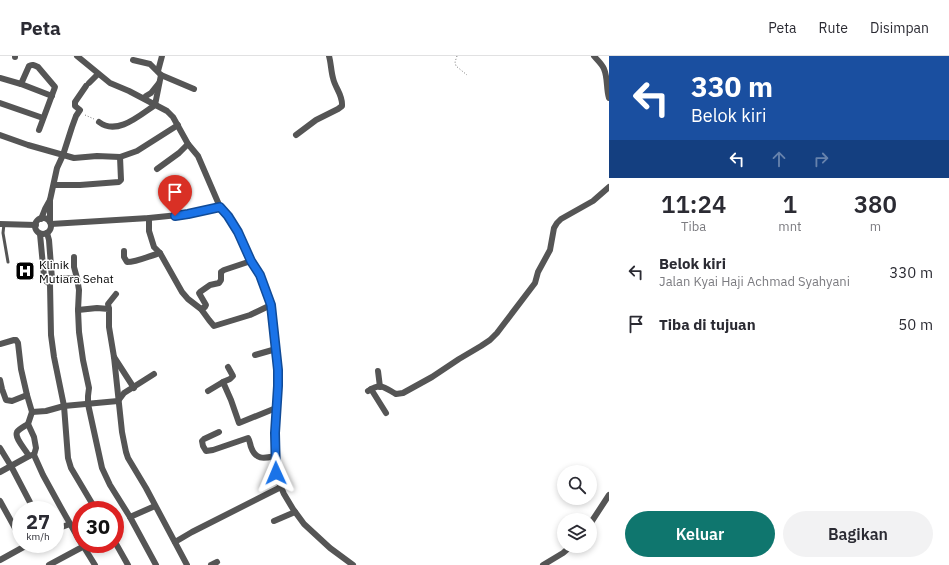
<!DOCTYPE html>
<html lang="id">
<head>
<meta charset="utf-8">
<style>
  body { margin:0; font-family:"IBM Plex Sans",sans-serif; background:#f2f2f3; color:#2b2b33; height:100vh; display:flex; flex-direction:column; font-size:15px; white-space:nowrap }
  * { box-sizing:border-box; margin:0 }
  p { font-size:13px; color:#7c7c81 }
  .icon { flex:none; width:22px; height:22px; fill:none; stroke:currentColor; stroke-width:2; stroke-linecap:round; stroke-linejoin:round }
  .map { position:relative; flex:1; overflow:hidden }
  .side { display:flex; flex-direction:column; background:#fff; width:340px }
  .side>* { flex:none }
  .hud { background:#1a4fa0; color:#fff; overflow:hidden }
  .buttons { position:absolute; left:557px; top:409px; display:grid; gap:8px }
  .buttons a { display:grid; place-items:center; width:40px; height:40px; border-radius:50%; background:#fff; box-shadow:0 2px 6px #0003; font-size:20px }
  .speed { position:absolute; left:12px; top:445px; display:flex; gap:8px; font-size:20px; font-weight:700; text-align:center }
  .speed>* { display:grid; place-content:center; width:52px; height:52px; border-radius:50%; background:#fff; box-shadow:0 2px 6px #0003; line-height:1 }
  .speed small { font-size:10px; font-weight:400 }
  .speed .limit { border:6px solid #d22; background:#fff; color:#111 }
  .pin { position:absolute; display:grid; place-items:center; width:34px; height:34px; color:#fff; margin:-41px -17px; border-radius:50% 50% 50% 0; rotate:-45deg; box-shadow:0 0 4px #0007 }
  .pin .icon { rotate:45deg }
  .me { position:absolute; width:44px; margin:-22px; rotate:359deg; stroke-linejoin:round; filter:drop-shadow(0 0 3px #0008) }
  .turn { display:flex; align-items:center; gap:14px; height:84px; padding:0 16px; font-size:18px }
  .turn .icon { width:52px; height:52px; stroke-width:2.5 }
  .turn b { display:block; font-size:28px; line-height:34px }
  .lanes { display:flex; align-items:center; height:38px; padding:0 16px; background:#0003; justify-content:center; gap:20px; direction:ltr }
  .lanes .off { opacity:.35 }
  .eta { display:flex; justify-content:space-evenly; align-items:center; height:68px; text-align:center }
  .eta b { font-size:24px; font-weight:600; line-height:28px }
  .action { display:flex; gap:8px; margin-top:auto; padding:8px 16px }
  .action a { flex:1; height:46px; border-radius:24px; background:#0f766e; color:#fff; font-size:16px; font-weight:600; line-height:46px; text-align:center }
  .action a+a { background:#f2f2f3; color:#2b2b33 }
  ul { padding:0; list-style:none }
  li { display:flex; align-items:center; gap:12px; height:52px; padding:0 16px }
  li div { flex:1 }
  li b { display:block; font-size:15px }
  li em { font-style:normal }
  header { display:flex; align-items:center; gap:24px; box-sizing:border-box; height:56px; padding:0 20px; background:#fff; border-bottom:1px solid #e1e1e2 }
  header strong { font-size:19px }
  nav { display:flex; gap:22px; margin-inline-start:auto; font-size:14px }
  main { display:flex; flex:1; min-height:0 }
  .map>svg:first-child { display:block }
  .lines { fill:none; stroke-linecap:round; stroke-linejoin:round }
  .path { stroke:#777; stroke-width:1; stroke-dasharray:1 2; stroke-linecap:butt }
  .service { stroke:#555; stroke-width:3 }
  .minor { stroke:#555; stroke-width:6 }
  .route-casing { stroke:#114b97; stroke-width:10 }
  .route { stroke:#1a73e8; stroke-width:7 }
  .labels { text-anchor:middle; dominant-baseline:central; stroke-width:3; stroke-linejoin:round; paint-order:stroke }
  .poi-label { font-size:12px; fill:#000; stroke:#fff; text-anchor:start }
</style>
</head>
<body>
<header>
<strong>Peta</strong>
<nav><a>Peta</a><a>Rute</a><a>Disimpan</a></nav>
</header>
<main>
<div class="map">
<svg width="609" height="509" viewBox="0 0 609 509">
  <rect width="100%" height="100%" fill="#fff"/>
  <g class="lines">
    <g class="path">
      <polyline points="457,0 455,6 456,10 467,19"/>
      <polyline points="85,59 94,63"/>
    </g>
    <polyline class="service" points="4,168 3,177 8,206"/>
    <g class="minor">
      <polyline points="77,0 110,27 129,35 167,55 173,61 188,88 198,100 220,151"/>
      <path d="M594 0C597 4 602 8 604 13 608 22 606 33 609 42"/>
      <polyline points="15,1 15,0"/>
      <polyline points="133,4 150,8 161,19 194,33"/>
      <polyline points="158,15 162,0"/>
      <polyline points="0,22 21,28 52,40"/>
      <polyline points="89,27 98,18"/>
      <path d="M21 28 29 10C32 8 34 9 38 11L55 31 39 74"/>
      <polyline points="146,40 151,37 159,27"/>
      <polyline points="0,47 43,62"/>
      <path d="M99 66C117 80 140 59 155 49L161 19"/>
      <polyline points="0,79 28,89 74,102 97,100 120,101 137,95 178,69"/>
      <path d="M296 79 316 64 338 53 342 50C343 39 335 32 333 22 331 15 331 7 329 0"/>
      <polyline points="157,113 179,97 188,88"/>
      <polyline points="54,129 80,129 119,126 121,124 120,101"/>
      <polyline points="149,162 149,175 154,191 160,197 182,236 188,243 201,253 209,264 214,270 250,259 271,249"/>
      <circle cx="43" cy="170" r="8"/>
      <polyline points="41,163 45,153 50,144 57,112 63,99 72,71 76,60 80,54 75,50 75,46 86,30"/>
      <polyline points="50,166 50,144"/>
      <polyline points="0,168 36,169"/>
      <polyline points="51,168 149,162 188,158 220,151 228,160 238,176 251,205 260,219 271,249 278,314 278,330 275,377 276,413 277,422 284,438 293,453 304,468 330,492 353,509"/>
      <polyline points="47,177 49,184 52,223 50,228 51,279 54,301 64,350 68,402 71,412 96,454"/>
      <polyline points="40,178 44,220 46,225 50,228"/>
      <path d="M124 195V201L127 206C137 206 149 200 160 197"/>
      <polyline points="74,201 74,211 77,222"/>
      <polyline points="52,223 77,222 79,234 78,254 79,276 83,304 89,332 88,340 88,348 102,412 110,429 130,461 156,509"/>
      <polyline points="109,253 108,248 116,238"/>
      <polyline points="201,253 205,251 206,249 199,237 200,236 210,229 219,227 221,224 221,216 224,214 251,205"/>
      <polyline points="78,254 97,252 109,253 109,271 114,301 122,376 126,396 128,402 146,432 187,509"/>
      <polyline points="0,288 14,284 16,284 18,287 21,313 27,339 32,356 28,368 34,381 36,392 34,399 43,419 60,450 81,487"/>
      <polyline points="255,299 276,293"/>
      <polyline points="114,301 134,332"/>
      <polyline points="378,315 380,331"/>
      <polyline points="0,324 2,333 6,344 12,345 27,339"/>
      <polyline points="223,326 230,323 233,320 228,311"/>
      <polyline points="371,333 386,357"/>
      <polyline points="208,335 223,326 231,344 239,367 276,352"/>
      <path d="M368 335C381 326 385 332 396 338L403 337 432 321 459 303 481 290 490 284 497 277 535 227 538 216 550 194 554 172 557 167 561 163 593 145 609 131"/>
      <polyline points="32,356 46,355 64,350 118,345 124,337 154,318"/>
      <path d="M28 368C25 370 19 373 17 376 14 382 26 394 29 400"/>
      <path d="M219 376 204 383 202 385 203 390 206 395 213 394 248 382C250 385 250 388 251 391 256 405 265 402 276 400"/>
      <polyline points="0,392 11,410 34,454"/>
      <polyline points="0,416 29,400 32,399"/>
      <polyline points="0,445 21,483"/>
      <polyline points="130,461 155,450"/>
      <polyline points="274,465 295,456"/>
      <polyline points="590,468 609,439"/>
      <polyline points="55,474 59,472 70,468"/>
      <polyline points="115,486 128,509"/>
      <polyline points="175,486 192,476 281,431"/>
      <polyline points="82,488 95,509"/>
      <polyline points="0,504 29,488"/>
      <polyline points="49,509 88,488"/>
      <polyline points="211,509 217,506"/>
      <polyline points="543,509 563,497 571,490"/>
    </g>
  </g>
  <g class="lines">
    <g class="route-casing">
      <polyline id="route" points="175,160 188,158 220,151 228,160 238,176 251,205 260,219 271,249 278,314 278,330 275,377 276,417"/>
    </g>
    <use href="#route" class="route"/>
  </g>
  <defs>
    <g id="hospital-square" transform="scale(1)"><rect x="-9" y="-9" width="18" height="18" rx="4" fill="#000" stroke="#fff"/><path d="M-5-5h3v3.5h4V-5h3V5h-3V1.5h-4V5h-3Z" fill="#fff"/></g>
  </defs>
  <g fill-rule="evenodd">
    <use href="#hospital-square" x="25" y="215"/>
  </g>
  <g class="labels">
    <g class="poi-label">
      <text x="39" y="208">Klinik<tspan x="39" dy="14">Mutiara Sehat</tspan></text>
    </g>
  </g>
</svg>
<div class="buttons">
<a><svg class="icon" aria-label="search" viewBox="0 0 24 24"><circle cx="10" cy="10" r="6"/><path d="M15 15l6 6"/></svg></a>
<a><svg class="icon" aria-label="layers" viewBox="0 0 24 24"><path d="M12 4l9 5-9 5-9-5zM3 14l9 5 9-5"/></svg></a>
</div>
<div class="speed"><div>27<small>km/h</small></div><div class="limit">30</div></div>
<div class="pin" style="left:175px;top:160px;background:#d93025"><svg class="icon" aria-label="arrive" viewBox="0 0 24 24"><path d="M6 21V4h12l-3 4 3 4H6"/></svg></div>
<svg class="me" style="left:276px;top:417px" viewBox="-20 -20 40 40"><path d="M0-17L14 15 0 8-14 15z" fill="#1a73e8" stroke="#fff" stroke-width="4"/></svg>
</div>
<section class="side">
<div class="hud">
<div class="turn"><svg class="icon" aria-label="left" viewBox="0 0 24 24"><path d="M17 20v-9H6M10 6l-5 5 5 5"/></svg><div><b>330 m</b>Belok kiri</div></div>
<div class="lanes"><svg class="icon" aria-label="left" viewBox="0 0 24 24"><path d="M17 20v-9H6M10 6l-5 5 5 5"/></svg><svg class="icon off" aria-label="ahead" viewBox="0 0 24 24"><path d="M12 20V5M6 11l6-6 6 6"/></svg><svg class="icon off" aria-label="right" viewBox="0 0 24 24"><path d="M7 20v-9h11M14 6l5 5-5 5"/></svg></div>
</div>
<div class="eta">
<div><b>11:24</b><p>Tiba</p></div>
<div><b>1</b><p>mnt</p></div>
<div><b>380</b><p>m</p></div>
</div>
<ul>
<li><svg class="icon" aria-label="left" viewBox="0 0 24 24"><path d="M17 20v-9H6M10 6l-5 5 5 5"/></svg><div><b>Belok kiri</b><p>Jalan Kyai Haji Achmad Syahyani</p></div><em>330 m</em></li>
<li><svg class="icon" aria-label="arrive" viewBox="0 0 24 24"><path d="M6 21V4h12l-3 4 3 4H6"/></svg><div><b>Tiba di tujuan</b></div><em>50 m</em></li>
</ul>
<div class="action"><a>Keluar</a><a>Bagikan</a></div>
</section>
</main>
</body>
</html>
